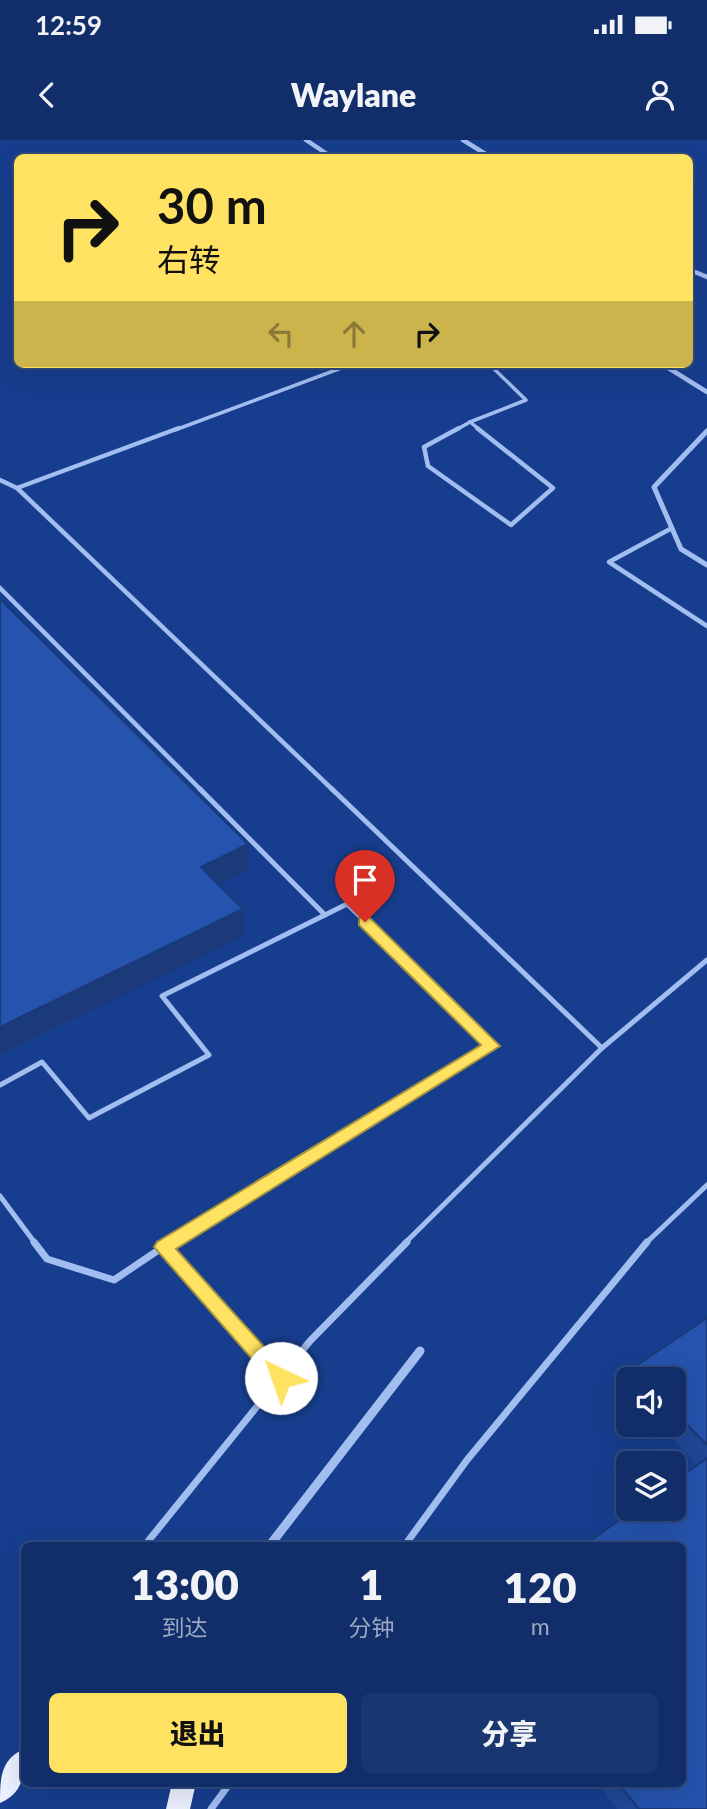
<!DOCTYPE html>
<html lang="zh">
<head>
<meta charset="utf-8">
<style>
  body { margin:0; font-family:Lato,"Noto Sans SC",sans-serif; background:#1a3670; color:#f1f3f6; height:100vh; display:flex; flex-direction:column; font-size:26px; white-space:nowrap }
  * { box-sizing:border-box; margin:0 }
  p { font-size:23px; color:#9ca8c1 }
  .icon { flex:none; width:38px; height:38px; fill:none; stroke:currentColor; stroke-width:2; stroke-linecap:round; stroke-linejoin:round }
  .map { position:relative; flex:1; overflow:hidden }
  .drawer { position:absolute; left:21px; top:1402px; width:665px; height:245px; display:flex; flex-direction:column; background:#112e6a; border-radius:10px; box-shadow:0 7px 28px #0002,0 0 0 2px #304a7e }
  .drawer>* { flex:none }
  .guide { position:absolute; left:14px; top:14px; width:679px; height:214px; border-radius:10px; box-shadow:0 7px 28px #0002,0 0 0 2px #304a7e; background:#ffe261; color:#111; overflow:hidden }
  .tools { position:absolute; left:616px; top:1227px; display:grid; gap:14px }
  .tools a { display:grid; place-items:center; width:70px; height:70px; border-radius:10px; background:#112e6a; box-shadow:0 7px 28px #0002,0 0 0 2px #304a7e; font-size:35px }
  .pin { position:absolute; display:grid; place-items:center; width:60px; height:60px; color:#fff; margin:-72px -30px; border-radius:50% 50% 50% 0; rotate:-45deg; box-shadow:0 0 7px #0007 }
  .pin .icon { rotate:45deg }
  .me { position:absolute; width:77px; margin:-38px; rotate:318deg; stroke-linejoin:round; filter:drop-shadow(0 0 5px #0008) }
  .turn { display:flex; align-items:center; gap:24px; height:147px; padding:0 28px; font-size:32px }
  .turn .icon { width:91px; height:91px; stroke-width:2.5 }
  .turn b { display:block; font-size:49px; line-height:60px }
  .lanes { display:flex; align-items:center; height:66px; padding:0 28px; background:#0003; justify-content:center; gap:35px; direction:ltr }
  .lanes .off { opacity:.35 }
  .eta { display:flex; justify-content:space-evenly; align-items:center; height:119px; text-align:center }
  .eta b { font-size:42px; font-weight:800; line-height:49px }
  .primary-button { display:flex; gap:14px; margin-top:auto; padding:14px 28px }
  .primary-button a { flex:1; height:80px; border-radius:10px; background:#ffe261; color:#111; font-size:28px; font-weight:800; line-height:80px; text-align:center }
  .primary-button a+a { background:#1a3670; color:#f1f3f6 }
  .status { display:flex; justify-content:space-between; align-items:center; height:49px; padding:0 35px; background:#112e6a; direction:ltr }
  .status svg { height:19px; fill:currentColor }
  header { display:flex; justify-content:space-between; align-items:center; height:91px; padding:0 28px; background:#112e6a; font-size:32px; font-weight:800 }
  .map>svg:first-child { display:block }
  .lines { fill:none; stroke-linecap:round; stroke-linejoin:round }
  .service-far3 { stroke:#a2bdef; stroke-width:3.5 }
  .service-far2 { stroke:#a2bdef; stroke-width:4.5 }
  .service-far1 { stroke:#a2bdef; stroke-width:5 }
  .service { stroke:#a2bdef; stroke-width:7 }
  .minor-far2 { stroke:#a2bdef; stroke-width:4.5 }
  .minor-far1 { stroke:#a2bdef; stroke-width:5 }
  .minor { stroke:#a2bdef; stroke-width:9 }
  .primary { fill:#ebf0ff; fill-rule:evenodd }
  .wall { fill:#204795 }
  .shaded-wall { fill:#1a3a79 }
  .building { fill:#2553ad; stroke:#1a3a79; stroke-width:2 }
  .route { fill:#ffe261; stroke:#a6933f; stroke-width:2 }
</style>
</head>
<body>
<div class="status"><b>12:59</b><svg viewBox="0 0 49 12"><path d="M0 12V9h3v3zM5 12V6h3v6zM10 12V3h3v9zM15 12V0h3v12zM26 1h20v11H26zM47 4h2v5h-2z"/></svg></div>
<header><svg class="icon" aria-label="back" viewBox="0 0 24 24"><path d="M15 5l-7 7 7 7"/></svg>Waylane<svg class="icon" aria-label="person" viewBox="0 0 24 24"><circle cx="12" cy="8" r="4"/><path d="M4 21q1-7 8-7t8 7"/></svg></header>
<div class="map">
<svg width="707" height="1669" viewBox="0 0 707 1669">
  <rect width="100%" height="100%" fill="#173e8e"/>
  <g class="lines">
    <g class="service-far3">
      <polyline points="470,282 480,290"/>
      <polyline points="470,282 526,260 489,224"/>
      <polyline points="175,290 352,224"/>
      <polyline points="456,290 470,282"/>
    </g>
    <g class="service-far2">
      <polyline points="459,288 424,307 428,326 511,385 553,348 477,288"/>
      <polyline points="0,340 17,348 334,651"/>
      <polyline points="17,348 179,288"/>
      <polyline points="672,388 609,422 707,486"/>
      <polyline points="0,448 202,651"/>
    </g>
    <g class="service-far1">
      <polyline points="200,649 325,775"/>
      <polyline points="332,649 602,908"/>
      <polyline points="0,945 42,922 89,978 209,915 162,856 347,764 492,906 169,1103"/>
      <polyline points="0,1056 35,1103"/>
      <polyline points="405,1103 602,908 707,820"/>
      <polyline points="646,1103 707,1045"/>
    </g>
    <g class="service">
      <polyline points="34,1102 47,1119 114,1140 163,1107 281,1238"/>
      <polyline points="163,1107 172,1102"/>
      <polyline points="145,1405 310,1201 407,1102"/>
      <polyline points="405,1405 467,1320 647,1102"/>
      <polyline points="211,1669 230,1643"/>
    </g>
    <g class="minor-far2">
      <polyline points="306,0 333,18"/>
      <polyline points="463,0 492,18"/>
      <polyline points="690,130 707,137"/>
      <polyline points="662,224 707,252"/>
    </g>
    <polyline class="minor-far1" points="707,291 654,347 681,409 707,425"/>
    <polyline class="minor" points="270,1405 420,1211"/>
    <g class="primary">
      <path d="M24 1609C26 1631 24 1653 0 1663 0 1640 0 1619 24 1609Z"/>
      <polygon points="172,1643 196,1643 190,1669 166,1669"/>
    </g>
  </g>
  <polygon class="wall" points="707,1178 707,1669 617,1669 597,1643 682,1643 697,1325 659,1284 674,1284 674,1239 631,1239 633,1228"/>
  <g class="shaded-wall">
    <polygon points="248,704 249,730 203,752 201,727"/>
    <polygon points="243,769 245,795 0,915 0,887"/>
  </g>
  <g class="building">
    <polygon points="0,459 248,704 201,727 243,769 0,887"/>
    <polygon points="707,1178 707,1305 674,1271 674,1239 643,1239 633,1228"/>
    <polygon points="707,1318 707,1669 639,1669 618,1643 682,1643 682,1405 585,1405 636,1368 674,1368 674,1342"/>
  </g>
  <polygon class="route" points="365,776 370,778 500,906 176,1109 287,1232 290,1238 287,1244 274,1244 154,1107 157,1102 481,905 359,785 359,778"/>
</svg>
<div class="tools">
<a><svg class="icon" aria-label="sound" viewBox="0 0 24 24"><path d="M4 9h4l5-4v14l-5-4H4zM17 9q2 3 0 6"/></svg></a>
<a><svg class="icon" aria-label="layers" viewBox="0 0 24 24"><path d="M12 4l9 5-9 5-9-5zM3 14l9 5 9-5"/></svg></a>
</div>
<div class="pin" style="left:365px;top:782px;background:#d93025"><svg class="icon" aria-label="arrive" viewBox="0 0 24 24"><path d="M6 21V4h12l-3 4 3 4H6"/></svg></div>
<svg class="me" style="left:281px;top:1238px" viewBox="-20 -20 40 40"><circle r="19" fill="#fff"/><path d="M0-13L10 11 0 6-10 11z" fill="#ffe261"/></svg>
<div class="guide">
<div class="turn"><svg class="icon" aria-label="right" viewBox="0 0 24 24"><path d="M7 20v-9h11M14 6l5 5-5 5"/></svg><div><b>30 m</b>右转</div></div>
<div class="lanes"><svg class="icon off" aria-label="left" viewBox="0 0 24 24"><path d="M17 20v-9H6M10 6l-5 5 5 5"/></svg><svg class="icon off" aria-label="ahead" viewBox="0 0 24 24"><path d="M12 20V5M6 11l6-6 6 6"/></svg><svg class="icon" aria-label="right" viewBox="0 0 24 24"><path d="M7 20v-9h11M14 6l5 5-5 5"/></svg></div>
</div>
<section class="drawer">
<div class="eta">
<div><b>13:00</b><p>到达</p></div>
<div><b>1</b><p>分钟</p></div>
<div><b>120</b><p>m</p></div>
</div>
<div class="primary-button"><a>退出</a><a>分享</a></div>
</section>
</div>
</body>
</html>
